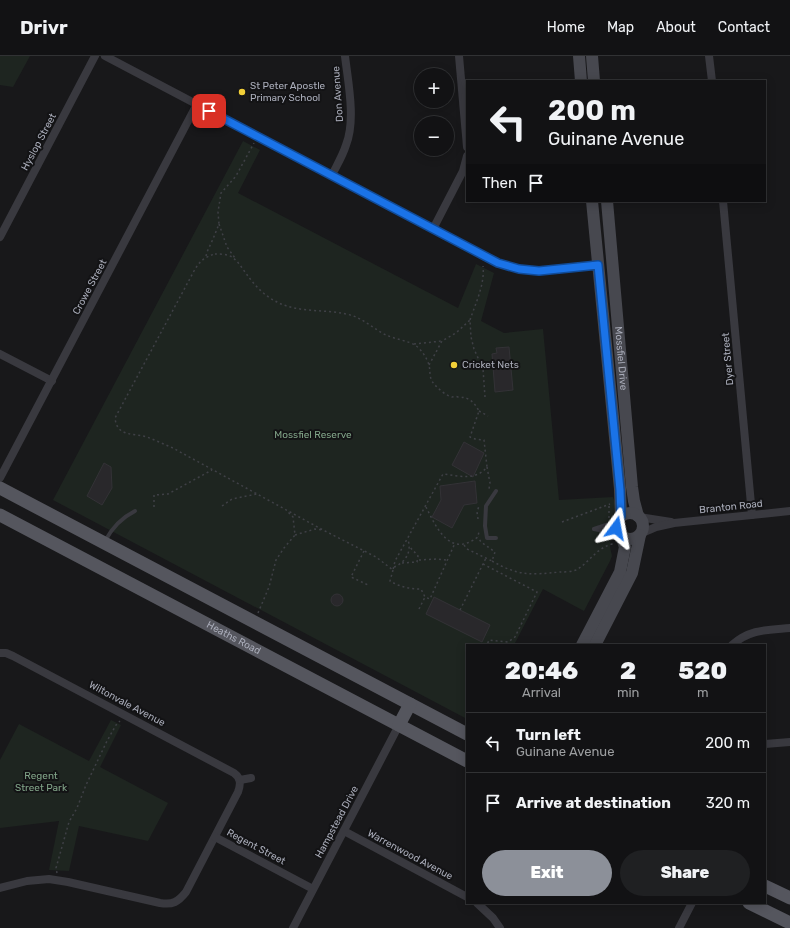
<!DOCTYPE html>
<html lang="en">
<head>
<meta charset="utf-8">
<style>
  body { margin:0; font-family:Rubik,sans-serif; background:#1f2022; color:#f1f3f6; height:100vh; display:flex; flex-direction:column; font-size:15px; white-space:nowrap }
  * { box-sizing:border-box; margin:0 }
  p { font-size:13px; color:#9c9ea0 }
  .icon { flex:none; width:22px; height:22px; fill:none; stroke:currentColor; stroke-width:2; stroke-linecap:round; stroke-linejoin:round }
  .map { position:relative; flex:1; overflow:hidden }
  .drawer { position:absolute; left:466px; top:588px; width:300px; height:260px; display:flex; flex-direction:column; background:#121214; border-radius:0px; box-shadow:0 2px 10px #0003,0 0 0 1px #313234 }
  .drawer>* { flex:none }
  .banner { position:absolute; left:466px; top:24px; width:300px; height:122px; border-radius:0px; box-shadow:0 2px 10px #0003,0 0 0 1px #313234; background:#121214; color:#f1f3f6; overflow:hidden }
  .buttons { position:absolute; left:414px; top:12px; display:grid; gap:8px }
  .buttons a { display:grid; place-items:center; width:40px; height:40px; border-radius:50%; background:#121214; box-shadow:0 2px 10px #0003,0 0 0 1px #313234; font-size:20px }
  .pin { position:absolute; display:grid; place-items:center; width:34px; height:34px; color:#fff; margin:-17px; border-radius:8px; box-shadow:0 2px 6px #0006 }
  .me { position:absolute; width:44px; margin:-22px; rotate:13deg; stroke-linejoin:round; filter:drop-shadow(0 0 3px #0008) }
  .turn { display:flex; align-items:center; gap:14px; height:84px; padding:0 16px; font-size:18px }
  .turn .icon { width:52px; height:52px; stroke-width:2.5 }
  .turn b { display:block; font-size:28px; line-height:34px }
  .then { display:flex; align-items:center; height:38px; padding:0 16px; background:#0003; gap:8px; font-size:15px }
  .eta { display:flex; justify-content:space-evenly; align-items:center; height:68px; text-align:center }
  .eta b { font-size:24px; font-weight:800; line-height:28px }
  .primary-button { display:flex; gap:8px; margin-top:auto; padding:8px 16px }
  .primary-button a { flex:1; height:46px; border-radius:24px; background:#8c9099; color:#fff; font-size:16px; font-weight:800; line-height:46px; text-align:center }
  .primary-button a+a { background:#1f2022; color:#f1f3f6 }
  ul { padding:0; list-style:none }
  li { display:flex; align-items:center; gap:12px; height:60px; padding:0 16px; border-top:1px solid #313234 }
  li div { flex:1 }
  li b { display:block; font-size:15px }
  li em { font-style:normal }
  header { display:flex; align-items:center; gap:24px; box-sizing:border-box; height:56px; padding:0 20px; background:#121214; border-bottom:1px solid #313234 }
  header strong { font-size:19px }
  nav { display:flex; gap:22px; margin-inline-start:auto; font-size:14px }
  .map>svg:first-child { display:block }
  .green { fill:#1e2520 }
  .building { fill:#29282b; stroke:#333236 }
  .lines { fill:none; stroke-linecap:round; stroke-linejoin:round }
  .path { stroke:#3f4046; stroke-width:1.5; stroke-dasharray:2 3; stroke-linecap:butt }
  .lane { stroke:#39393f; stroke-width:4 }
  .street { stroke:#39393f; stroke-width:8 }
  .secondary { stroke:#47484f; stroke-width:12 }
  .primary { stroke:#55565e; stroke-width:13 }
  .route-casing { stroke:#114b97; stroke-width:10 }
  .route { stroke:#1a73e8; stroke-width:7 }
  .poi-dot { fill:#f2cf38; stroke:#131315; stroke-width:1.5 }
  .labels { text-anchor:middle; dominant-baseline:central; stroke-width:4; stroke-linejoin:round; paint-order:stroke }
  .poi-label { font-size:10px; fill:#aaadba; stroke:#131315; text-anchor:start }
  .street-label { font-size:10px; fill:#aaadba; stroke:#131315 }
  .park-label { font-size:10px; fill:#82a589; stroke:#131315 }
</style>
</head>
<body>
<header>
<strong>Drivr</strong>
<nav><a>Home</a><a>Map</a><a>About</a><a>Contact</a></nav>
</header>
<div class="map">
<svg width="790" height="872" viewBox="0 0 790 872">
  <rect width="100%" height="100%" fill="#18181a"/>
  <g class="green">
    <polygon points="0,0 30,0 13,31 0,29"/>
    <polygon points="243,85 260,94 238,137 458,252 476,208 494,217 481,265 504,277 543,273 559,444 613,441 617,452 612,462 610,491 612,500 610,505 584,555 543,533 514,589 467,589 467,663 53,444"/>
    <polygon points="111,664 121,669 100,711 168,747 148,785 79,770 69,815 49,814 59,765 0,772 0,704 19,668 89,705"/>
  </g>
  <g class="building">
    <polygon points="509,291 513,334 495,336 492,298 497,297 496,292"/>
    <polygon points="464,386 484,397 473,421 452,409"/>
    <polygon points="104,407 111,411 112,432 102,449 87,440"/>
    <polygon points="475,425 477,447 464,449 452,472 432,461 441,444 440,430"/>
    <circle cx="337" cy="544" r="6"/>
    <polygon points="434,541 490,569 482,586 426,558"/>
  </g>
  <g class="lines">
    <g class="path">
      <polyline points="219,168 227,191 235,202"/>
      <path d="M215 198C220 198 227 198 232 201 239 206 243 214 248 220 255 230 266 241 277 246 298 257 324 253 346 258 362 261 372 272 386 279 395 283 408 285 415 289 421 293 427 302 429 309 431 318 428 323 437 331 441 335 447 340 452 341 454 341 456 340 458 341 469 341 474 346 479 355L470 381 475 383 484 384 487 411C476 425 459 420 443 418L395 505 393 514 376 501 323 474 171 391C163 388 155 384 147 381 133 377 117 381 115 362L194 215C199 206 204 201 215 198Z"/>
      <polyline points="206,200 207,196 213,183 219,168 218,156 221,137 236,120 254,87"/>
      <path d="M470 264C476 246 485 228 483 210"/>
      <polyline points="414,288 442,285"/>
      <polyline points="429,309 442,285 456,277 470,264 471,281 474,293 483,313 485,341"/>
      <polyline points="479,355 488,360"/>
      <polyline points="487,411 490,427 489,433"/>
      <polyline points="222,450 232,443 257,438"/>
      <polyline points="154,451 154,439 168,438 212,414"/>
      <path d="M426 451C437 473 450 502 478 481L479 475"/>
      <polyline points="609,462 609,449"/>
      <polyline points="478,463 477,456 479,450"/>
      <polyline points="562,466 610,448"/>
      <polyline points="295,479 315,473 322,474"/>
      <polyline points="464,489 467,493 492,505 495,496 481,486 478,481"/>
      <polyline points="364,495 351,521 368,529"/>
      <polyline points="419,504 437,503 447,504"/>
      <path d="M492 505C518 520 531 519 560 516 565 516 573 516 578 513 590 505 597 492 612 488V486"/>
      <polyline points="402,507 417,506 418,500 409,490"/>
      <polyline points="483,508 537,536 515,581 508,586 489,584 487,589"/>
      <path d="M394 511C405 507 412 496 408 484"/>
      <path d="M393 514 390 525C400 531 410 533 421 533L425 541 430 543 455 487"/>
      <polyline points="419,553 425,541"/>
      <polyline points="460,554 486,502"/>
      <polyline points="258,557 269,531 276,504 284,492 295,479 293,461 288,456"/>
      <polyline points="57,817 56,812 69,766 77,752 86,729 107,685 116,669 120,665"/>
    </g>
    <g class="lane">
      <polyline points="496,435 486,450 485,470 487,482 496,482"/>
      <polyline points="594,473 619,478"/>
      <polyline points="594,473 618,465"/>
      <path d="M105 485C112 472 121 462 135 455"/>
    </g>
    <g class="street">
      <polyline points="105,0 498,207 519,213 539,215 598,209"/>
      <polyline points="459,0 467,91"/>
      <polyline points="709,0 712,25"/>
      <path d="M332 119C337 109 343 99 346 89 356 64 348 26 345 0"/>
      <polyline points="723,145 752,459"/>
      <polyline points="433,173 463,115 467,100"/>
      <polyline points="0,181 95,0"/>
      <polyline points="0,298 52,325"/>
      <polyline points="0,422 197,48"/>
      <polyline points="639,461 671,466"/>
      <polyline points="642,477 656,471 674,467 790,455"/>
      <path d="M732 589C750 573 767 574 790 572"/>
      <path d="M0 597H6L13 600 234 717C241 722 241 728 238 736L186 836C178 846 173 849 160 847L68 826 49 823 27 825 0 832"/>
      <polyline points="765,688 790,686"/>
      <polyline points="240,724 251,722"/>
      <polyline points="344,775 467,841"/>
      <polyline points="215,781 313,833"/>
      <polyline points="477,847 493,862 500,872"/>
      <polyline points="293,872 399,669"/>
      <polyline points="679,872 692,847"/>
    </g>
    <g class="secondary">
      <polyline points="579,0 581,25"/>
      <polyline points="592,0 594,25"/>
      <polyline points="592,145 620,433 621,460"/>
      <path id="s1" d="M607 145 632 431 634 445 638 460"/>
      <circle cx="630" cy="470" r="13"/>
      <polyline points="582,589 620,516 625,491 622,482"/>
      <polyline points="595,589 632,517 640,479"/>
    </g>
    <g class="primary">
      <polyline points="0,432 467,678"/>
      <path id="s2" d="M0 459 467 705"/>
      <polyline points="399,669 410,648"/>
      <polyline points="765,830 790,842"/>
      <polyline points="749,847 790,867"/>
    </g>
  </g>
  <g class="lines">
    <g class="route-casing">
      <polyline id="route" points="209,55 498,207 519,213 539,215 598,209 620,434 621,460 618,465 616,472"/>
    </g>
    <use href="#route" class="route"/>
  </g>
  <g class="poi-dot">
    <circle cx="242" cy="36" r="4"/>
    <circle cx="454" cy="309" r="4"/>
  </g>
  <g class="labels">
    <g class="poi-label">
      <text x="250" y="30">St Peter Apostle<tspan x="250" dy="12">Primary School</tspan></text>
      <text x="462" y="309">Cricket Nets</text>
    </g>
    <g class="street-label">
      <text transform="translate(338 38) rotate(-94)">Don Avenue</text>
      <text transform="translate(39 86) rotate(-62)">Hyslop Street</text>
      <text transform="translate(90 231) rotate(-62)">Crowe Street</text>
      <text stroke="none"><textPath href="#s1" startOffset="158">Mossfiel Drive</textPath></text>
      <text transform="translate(728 303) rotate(-95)">Dyer Street</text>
      <text transform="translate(731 451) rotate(-6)">Branton Road</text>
      <text stroke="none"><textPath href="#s2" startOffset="264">Heaths Road</textPath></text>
      <text transform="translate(127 648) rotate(28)">Wiltonvale Avenue</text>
      <text transform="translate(337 766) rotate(-62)">Hampstead Drive</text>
      <text transform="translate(256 791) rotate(28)">Regent Street</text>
      <text transform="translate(410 799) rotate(28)">Warrenwood Avenue</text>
    </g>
    <g class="park-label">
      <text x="313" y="379">Mossfiel Reserve</text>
      <text x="41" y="720">Regent<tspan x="41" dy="12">Street Park</tspan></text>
    </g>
  </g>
</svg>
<div class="buttons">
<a>+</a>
<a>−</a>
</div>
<div class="pin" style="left:209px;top:55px;background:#d93025"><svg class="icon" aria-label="arrive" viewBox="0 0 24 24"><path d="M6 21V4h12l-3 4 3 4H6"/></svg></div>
<svg class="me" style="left:616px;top:472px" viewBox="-20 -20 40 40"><path d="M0-17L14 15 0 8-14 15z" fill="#1a73e8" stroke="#fff" stroke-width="4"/></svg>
<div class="banner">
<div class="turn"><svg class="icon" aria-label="left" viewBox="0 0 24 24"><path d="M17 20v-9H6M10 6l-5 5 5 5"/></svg><div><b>200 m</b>Guinane Avenue</div></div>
<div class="then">Then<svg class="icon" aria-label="arrive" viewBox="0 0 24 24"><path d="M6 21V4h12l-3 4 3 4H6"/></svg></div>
</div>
<section class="drawer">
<div class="eta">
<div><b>20:46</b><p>Arrival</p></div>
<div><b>2</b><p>min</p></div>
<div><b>520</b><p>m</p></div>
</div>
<ul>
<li><svg class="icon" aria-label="left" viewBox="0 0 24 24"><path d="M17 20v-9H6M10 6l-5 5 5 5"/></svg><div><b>Turn left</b><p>Guinane Avenue</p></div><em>200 m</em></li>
<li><svg class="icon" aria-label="arrive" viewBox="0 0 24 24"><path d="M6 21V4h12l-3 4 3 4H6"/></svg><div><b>Arrive at destination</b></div><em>320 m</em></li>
</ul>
<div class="primary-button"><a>Exit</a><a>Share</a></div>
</section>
</div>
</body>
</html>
